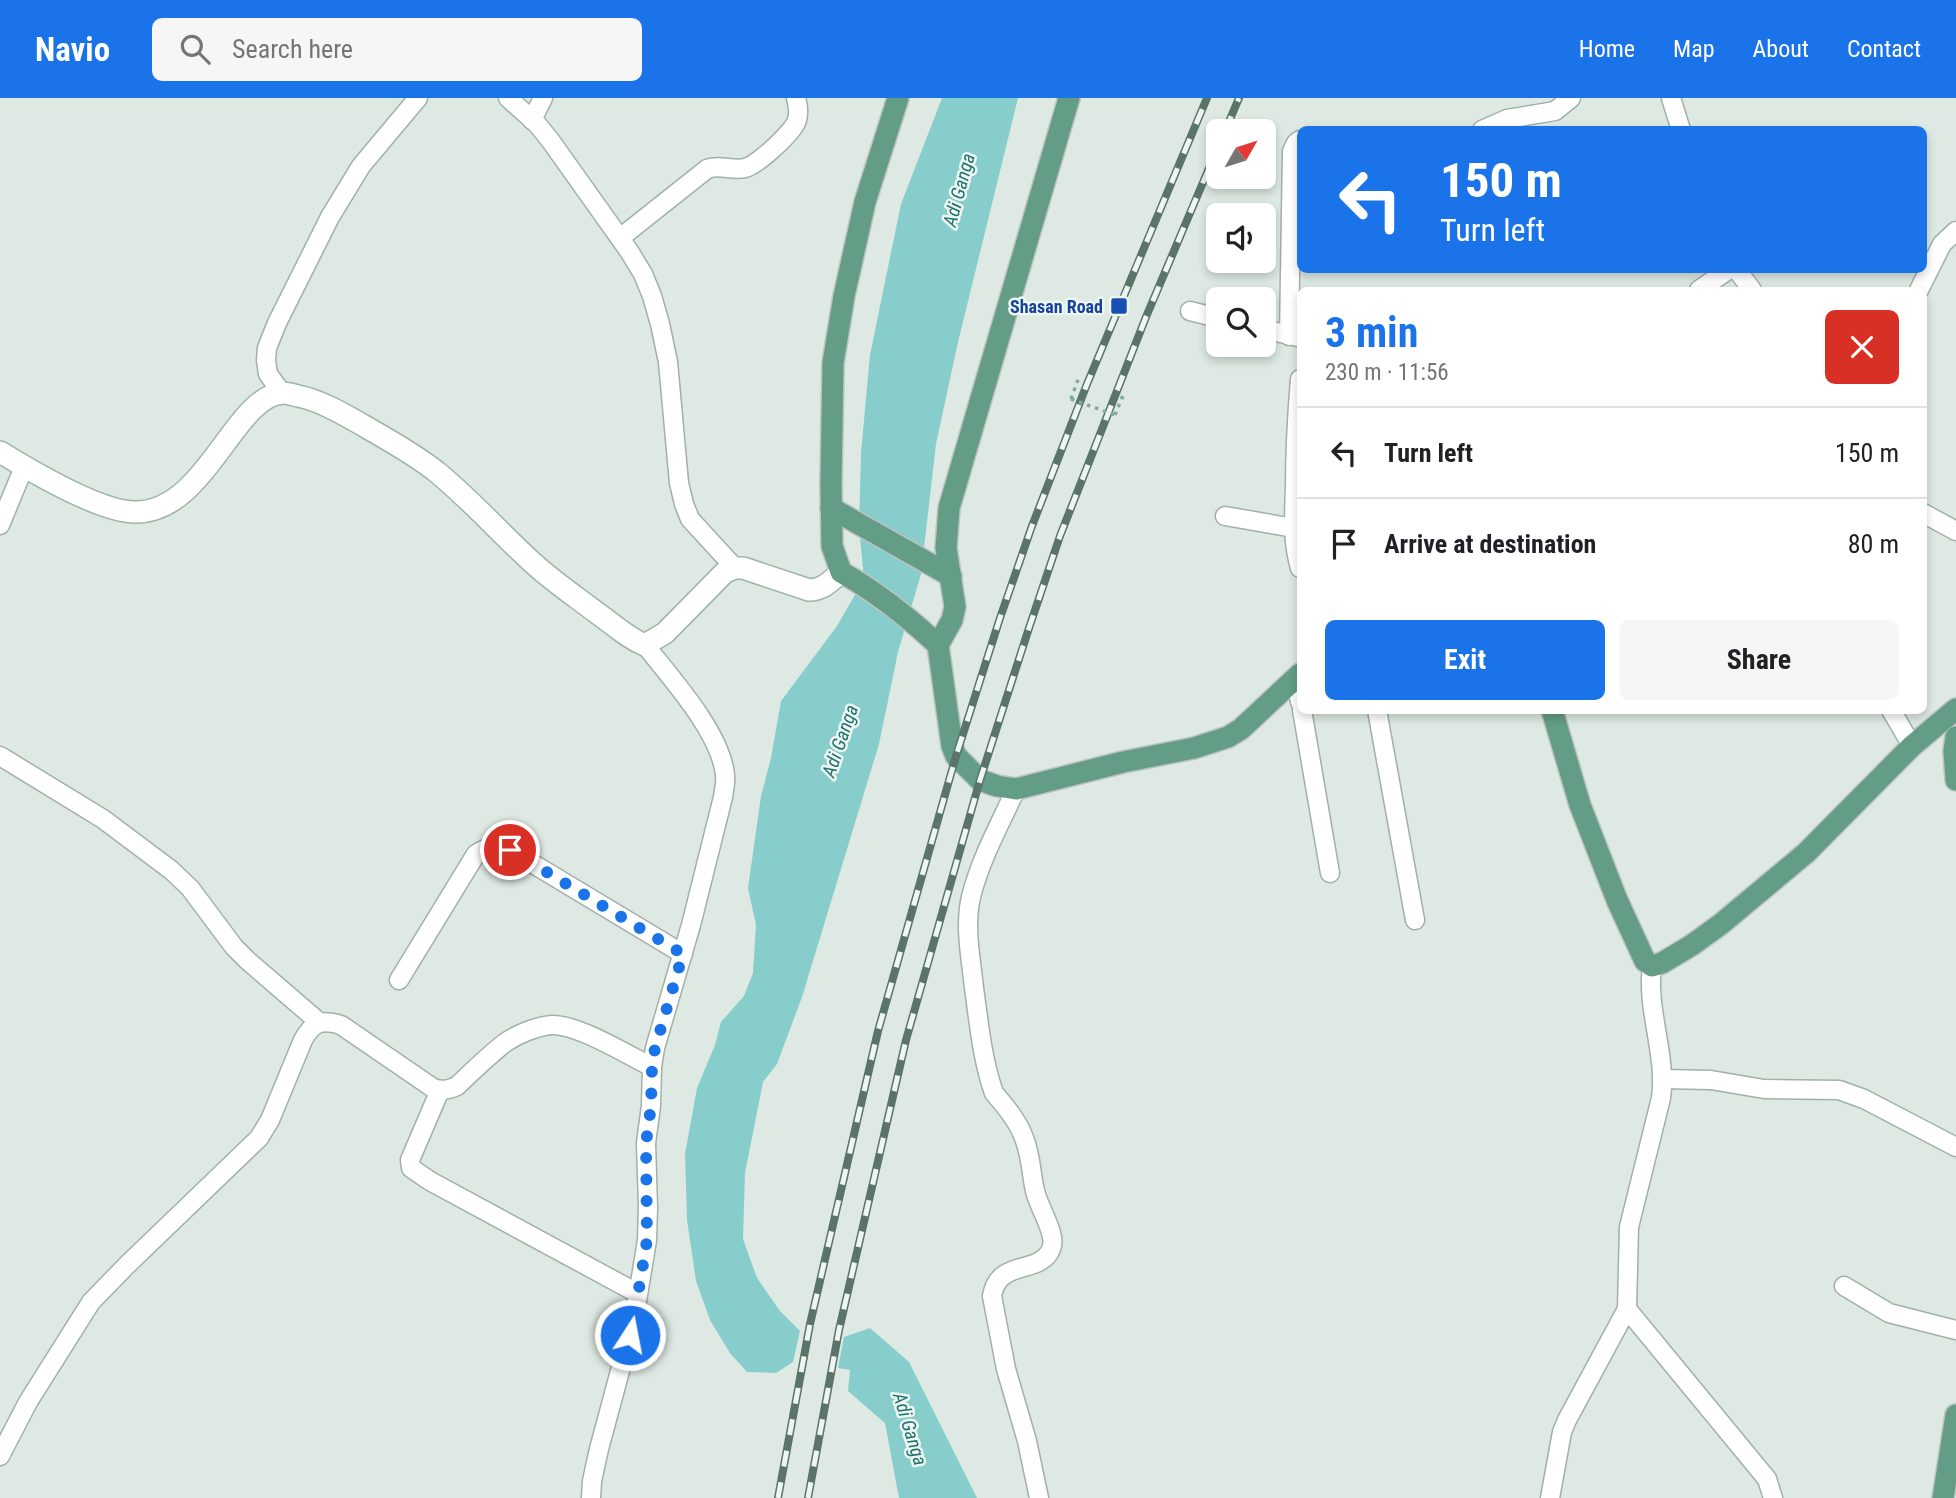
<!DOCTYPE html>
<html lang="en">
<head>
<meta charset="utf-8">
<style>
  body { margin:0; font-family:"Roboto Condensed",sans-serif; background:#f6f6f6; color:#202124; height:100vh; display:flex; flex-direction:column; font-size:26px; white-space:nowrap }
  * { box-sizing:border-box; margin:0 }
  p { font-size:23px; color:#757577 }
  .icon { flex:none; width:38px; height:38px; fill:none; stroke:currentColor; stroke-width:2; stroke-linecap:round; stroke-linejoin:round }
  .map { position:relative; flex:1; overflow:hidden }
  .panel { position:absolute; left:1297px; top:189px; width:630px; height:427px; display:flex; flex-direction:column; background:#fff; border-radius:10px; box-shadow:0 4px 10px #0003 }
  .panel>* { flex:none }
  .hud { position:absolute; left:1297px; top:28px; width:630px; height:147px; border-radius:10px; box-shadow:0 4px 10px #0003; background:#1a73e8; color:#fff; overflow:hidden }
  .needle { width:46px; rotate:51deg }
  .fabs { position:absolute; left:1206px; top:21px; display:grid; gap:14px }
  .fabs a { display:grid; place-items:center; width:70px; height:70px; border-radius:10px; background:#fff; box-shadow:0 4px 10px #0003; font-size:35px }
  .pin { position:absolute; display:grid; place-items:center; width:60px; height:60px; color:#fff; margin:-30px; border:4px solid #fff; border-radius:50%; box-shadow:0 2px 7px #0007 }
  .me { position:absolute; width:77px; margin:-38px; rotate:11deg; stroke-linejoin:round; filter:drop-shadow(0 0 5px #0008) }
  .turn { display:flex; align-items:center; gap:24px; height:147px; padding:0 28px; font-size:32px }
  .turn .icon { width:91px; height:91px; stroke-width:2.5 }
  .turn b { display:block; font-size:49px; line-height:60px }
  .round { display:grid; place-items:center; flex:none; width:74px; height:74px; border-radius:10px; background:#f6f6f6 }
  .headline { display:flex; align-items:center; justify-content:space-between; height:119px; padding:0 28px }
  h1 { font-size:42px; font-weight:700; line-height:52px; color:#1a73e8 }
  .primary-button { display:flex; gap:14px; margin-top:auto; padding:14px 28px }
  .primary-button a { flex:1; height:80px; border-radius:10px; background:#1a73e8; color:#fff; font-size:28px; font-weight:700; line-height:80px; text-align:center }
  .primary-button a+a { background:#f6f6f6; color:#202124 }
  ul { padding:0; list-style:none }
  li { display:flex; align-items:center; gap:21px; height:91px; padding:0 28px; border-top:2px solid #e0e0e0 }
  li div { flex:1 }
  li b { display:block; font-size:26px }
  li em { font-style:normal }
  header { display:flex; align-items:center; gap:42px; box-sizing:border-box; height:98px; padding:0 35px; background:#1a73e8; color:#fff }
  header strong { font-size:33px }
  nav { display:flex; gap:38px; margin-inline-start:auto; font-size:24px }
  .search { width:490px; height:63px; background:#f6f6f6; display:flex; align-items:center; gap:18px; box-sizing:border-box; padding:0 24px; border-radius:10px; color:#757577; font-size:26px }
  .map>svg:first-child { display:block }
  .water { fill:#87cdcc }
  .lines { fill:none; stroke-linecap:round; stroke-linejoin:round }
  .street-casing { stroke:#a1b0a9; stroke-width:21 }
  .secondary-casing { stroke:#9eb4a9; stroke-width:24 }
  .primary-casing { stroke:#bcc3c0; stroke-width:24 }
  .path { stroke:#80ac97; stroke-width:3.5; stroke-dasharray:3.5 5; stroke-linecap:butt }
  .street { stroke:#fff; stroke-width:18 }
  .secondary { stroke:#fff; stroke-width:21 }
  .primary { stroke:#649d85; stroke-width:21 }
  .rail-casing { stroke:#5a7469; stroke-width:8 }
  .rail { stroke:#eef6f1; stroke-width:5; stroke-dasharray:16; stroke-linecap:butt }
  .path-bridge { stroke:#80ac97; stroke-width:3.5; stroke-dasharray:3.5 5; stroke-linecap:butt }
  .route { stroke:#1a73e8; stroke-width:12; stroke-dasharray:0 21.6 }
  .transit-dot { fill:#1a4fb4; stroke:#eef6f1; stroke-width:2.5 }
  .labels { text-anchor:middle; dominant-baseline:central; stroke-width:5; stroke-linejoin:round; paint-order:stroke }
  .transit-label { font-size:18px; font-weight:bold; fill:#164399; stroke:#eef6f1; text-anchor:end }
  .water-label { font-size:19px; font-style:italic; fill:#1e7171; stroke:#eef6f1 }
</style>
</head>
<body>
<header>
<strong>Navio</strong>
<div class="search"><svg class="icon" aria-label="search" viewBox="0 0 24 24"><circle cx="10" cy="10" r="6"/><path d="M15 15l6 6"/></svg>Search here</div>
<nav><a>Home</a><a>Map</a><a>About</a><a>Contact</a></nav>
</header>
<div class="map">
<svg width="1956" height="1400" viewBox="0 0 1956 1400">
  <rect width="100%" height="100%" fill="#dee9e3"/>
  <g class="water">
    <polygon points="942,0 1018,0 958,244 936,346 921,476 898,554 879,646 802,899 777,966 763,984 745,1075 743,1141 757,1180 780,1213 800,1233 793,1264 776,1275 747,1274 730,1255 710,1222 696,1183 687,1122 685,1056 697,990 715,947 721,924 744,898 753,875 756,827 748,790 761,698 771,660 781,603 837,528 864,481 859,428 861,355 870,257 901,106"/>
    <polygon points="870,1230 909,1264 977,1400 899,1400 885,1325 848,1293 850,1272 838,1270 844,1239"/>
  </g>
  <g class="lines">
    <g class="street-casing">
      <g id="street">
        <polyline points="508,0 537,26 550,42 629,153 643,176 652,198 660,226 668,264 679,385 684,406 690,421 735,470"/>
        <polyline points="1671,0 1681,32"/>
        <polyline points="532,22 543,0"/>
        <polyline points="1482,32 1507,21 1555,13 1571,0"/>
        <path d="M620 140 707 71C720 66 732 73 745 70 757 67 794 34 797 22 799 15 798 7 796 0"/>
        <polyline points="1737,172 1752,192"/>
        <polyline points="1699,192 1728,172"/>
        <polyline points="1919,192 1942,146 1956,133"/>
        <polyline points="1190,213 1218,220"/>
        <polyline points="1264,231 1298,239"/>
        <polyline points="1289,238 1292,53 1296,45 1300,42"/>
        <path d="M1300 281C1297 317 1295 353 1295 389 1294 417 1292 443 1300 470"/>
        <polyline points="282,295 268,276 266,262 267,250 277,225 330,119 361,68 418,0"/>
        <polyline points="1923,415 1956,433"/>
        <polyline points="1225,418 1294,430"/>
        <polyline points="0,427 24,369"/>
        <polyline points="1296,581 1300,604"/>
        <polyline points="1302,612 1330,775"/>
        <polyline points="1377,612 1415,822"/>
        <polyline points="1891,612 1912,648"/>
        <polyline points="0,658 103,721 171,772 190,790 234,849 247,862 319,924"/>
        <path d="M1016 691C1000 726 980 762 971 799 964 829 971 860 974 890 979 925 982 961 994 995 1005 1008 1018 1023 1024 1040 1031 1057 1031 1075 1035 1093 1039 1109 1049 1123 1052 1139 1053 1144 1052 1151 1049 1155 1035 1176 998 1162 992 1198L1006 1271 1027 1343 1039 1400"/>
        <path d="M399 882 476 756C488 748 496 747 510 752L683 856"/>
        <polyline points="1663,981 1711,982 1764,991 1839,992 1864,1001 1956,1049"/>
        <polyline points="440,992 410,1062 411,1070 430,1083 637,1195"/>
        <polyline points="1844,1188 1889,1215 1956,1232"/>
        <polyline points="1627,1211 1767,1381 1773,1400"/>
        <path d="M0 1358 28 1304 91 1204 128 1166 259 1040 270 1022 303 942C313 924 321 921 341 927L433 990C443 993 448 992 457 988 473 973 489 957 506 944 518 936 537 928 552 927 577 926 628 957 652 969"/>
        <path d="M591 1400 592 1383 599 1351 634 1221 643 1167 647 1142 648 1109 646 1045 651 1008 652 969 655 950 691 827 723 699C724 692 726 684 725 677 721 635 671 580 645 547"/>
        <path d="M1550 1400 1562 1334 1567 1322 1627 1211 1629 1129 1661 1000C1667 956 1646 912 1652 868"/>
      </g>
    </g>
    <g class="secondary-casing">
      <path id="secondary" d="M0 354C31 373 100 414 135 414 206 415 234 297 283 295 287 295 294 297 298 298 320 302 347 318 366 329 390 343 416 357 438 375 472 403 501 436 534 466 554 484 576 499 597 515 613 526 627 540 645 547L665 535 725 474 735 470H743L809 492C823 492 831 483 841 474"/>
    </g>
    <g class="primary-casing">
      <g id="primary">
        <path d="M898 0 865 104 844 198 833 265 831 386 832 448 841 474C875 493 909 520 938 547L952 648 956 658 980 682 997 688 1016 691 1123 664 1194 650 1228 639 1241 631 1300 576"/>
        <polyline points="831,410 951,478"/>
        <polyline points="938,547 952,522 955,509 946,450 949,410 1069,0"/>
        <polyline points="1552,612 1580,707 1617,802 1645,863 1652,868 1662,865 1692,847 1721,826 1806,755 1912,648 1956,611"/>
        <polyline points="1956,639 1954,653 1956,682"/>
        <polyline points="1943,1400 1956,1317"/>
      </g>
    </g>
    <g class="path">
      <polyline points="1071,301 1079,279"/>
      <polyline points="1115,317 1124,295"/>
    </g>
    <use href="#street" class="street"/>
    <use href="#secondary" class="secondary"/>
    <use href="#primary" class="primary"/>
    <g class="rail-casing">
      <g id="rail">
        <polyline points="1225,33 1239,0"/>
        <polyline points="778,1400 810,1226 878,933 956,658 1000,520 1032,428 1087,286 1207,0"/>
        <polyline points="808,1400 839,1232 906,942 980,682 1029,530 1060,438 1146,219 1218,49"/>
      </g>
    </g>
    <use href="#rail" class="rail"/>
    <polyline class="path-bridge" points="1071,301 1115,317"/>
  </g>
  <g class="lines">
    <polyline class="route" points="510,752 683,856 655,950 652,969 651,1008 646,1045 647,1142 634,1221 630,1237"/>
  </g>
  <rect class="transit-dot" x="1110" y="199" width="18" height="18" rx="3.5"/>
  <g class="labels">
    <g class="transit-label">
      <text x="1103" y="208">Shasan Road</text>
    </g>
    <g class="water-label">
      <text transform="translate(959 92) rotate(-75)">Adi Ganga</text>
      <text transform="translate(840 643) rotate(-71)">Adi Ganga</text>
      <text transform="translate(910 1331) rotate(73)">Adi Ganga</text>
    </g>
  </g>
</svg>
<div class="fabs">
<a><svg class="needle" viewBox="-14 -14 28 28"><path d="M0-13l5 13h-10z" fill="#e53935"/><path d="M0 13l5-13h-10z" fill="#757577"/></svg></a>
<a><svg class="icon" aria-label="sound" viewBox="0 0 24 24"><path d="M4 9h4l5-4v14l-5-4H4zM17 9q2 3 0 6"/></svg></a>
<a><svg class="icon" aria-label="search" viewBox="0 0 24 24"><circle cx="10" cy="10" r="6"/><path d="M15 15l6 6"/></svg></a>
</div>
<div class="pin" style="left:510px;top:752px;background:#d93025"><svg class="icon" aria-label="arrive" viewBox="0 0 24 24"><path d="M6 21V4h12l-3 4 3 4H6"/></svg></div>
<svg class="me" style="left:630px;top:1237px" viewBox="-20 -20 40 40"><circle r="17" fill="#1a73e8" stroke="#fff" stroke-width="3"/><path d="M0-11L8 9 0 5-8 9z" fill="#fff"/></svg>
<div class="hud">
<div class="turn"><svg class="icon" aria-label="left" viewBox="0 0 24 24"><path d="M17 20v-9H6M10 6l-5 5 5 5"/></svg><div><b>150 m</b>Turn left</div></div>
</div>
<section class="panel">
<div class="headline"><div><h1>3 min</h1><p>230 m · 11:56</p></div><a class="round" style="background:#d93025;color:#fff"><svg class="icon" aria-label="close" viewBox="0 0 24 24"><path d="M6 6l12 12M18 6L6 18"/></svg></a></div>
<ul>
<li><svg class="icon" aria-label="left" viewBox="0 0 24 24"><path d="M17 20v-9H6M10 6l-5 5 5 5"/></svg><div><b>Turn left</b></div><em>150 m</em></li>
<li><svg class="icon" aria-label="arrive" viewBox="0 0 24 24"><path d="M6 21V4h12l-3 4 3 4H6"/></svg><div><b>Arrive at destination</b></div><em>80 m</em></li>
</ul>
<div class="primary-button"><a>Exit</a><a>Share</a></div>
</section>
</div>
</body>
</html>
